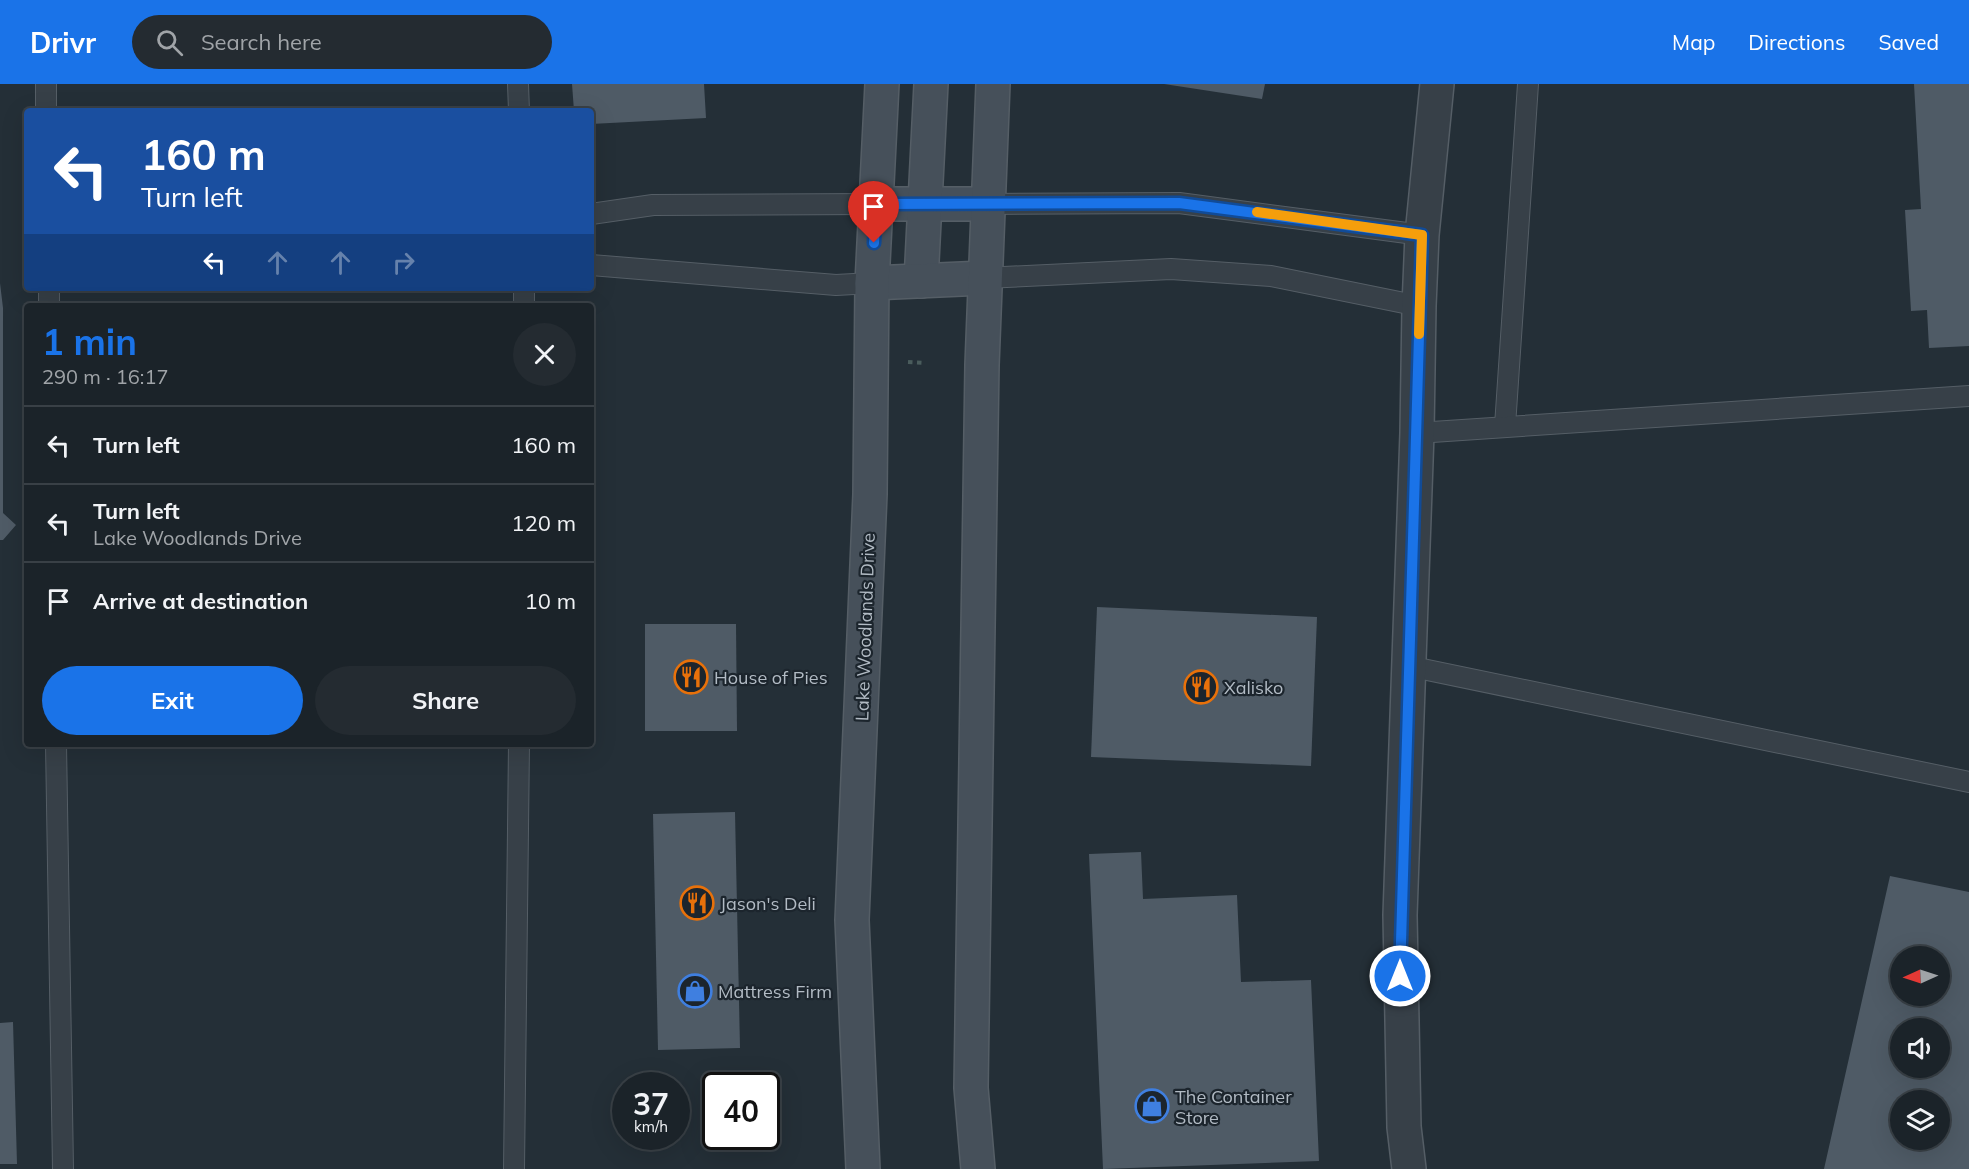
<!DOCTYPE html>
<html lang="en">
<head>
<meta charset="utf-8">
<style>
  body { margin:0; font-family:Mulish,sans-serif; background:#242b31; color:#f1f3f6; height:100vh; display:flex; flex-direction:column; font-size:22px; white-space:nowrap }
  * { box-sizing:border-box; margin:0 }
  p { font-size:20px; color:#a0a4a8 }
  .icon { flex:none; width:33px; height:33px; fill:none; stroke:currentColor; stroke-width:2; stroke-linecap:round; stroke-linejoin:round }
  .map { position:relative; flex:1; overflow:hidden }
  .panel { position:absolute; left:24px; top:219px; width:570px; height:444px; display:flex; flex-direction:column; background:#1b2329; border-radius:6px; box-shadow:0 6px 24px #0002,0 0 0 2px #394046 }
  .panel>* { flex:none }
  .hud { position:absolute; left:24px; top:24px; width:570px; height:183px; border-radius:6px; box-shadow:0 6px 24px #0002,0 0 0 2px #394046; background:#1a4fa0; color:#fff; overflow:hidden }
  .needle { width:39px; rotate:267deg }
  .buttons { position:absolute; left:1890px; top:862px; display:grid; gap:12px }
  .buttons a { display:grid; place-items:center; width:60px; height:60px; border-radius:50%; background:#1b2329; box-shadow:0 6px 24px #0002,0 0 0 2px #394046; font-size:30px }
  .speed { position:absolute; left:612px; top:988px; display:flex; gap:12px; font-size:30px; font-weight:700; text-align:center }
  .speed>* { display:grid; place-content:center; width:78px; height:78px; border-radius:50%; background:#1b2329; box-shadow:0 6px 24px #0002,0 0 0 2px #394046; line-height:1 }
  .speed small { font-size:15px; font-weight:400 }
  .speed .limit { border:3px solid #111; border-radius:9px; background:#fff; color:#111 }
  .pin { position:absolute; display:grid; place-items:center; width:51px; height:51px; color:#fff; margin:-62px -26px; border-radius:50% 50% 50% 0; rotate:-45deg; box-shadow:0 0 6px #0007 }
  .pin .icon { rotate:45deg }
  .me { position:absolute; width:66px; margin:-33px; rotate:0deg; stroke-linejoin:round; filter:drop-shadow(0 0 4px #0008) }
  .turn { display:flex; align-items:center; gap:21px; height:126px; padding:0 18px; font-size:27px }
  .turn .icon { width:78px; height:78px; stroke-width:2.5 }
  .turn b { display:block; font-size:42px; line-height:51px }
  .lanes { display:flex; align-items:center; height:57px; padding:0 18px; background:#0003; justify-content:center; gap:30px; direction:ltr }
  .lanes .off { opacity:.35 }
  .round { display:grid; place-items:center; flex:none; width:63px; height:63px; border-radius:32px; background:#242b31 }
  .head { display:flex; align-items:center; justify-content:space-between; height:102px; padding:0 18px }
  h1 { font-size:36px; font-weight:700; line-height:45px; color:#1a73e8 }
  .action { display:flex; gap:12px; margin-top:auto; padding:12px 18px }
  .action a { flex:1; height:69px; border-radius:36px; background:#1a73e8; color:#fff; font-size:24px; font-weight:700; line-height:69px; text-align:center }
  .action a+a { background:#242b31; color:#f1f3f6 }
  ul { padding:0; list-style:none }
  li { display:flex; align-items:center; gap:18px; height:78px; padding:0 18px; border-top:2px solid #394046 }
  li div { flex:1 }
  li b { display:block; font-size:22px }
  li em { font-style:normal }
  header { display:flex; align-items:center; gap:36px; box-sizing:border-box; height:84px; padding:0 30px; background:#1a73e8; color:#fff }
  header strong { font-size:28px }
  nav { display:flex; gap:33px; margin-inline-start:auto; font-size:21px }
  .search { width:420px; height:54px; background:#242b31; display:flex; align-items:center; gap:15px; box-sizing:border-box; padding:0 21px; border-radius:33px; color:#a0a4a8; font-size:22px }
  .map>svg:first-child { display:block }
  .building { fill:#4f5b66; fill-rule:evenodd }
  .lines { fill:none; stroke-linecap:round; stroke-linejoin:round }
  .service-casing { stroke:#555e66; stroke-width:22 }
  .tertiary-casing { stroke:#555e66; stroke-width:36 }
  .secondary-casing { stroke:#555e66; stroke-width:36 }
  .path { stroke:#4a5c5c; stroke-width:4; stroke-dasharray:4.5 4.5; stroke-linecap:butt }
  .service { stroke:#374048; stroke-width:20 }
  .tertiary { stroke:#374048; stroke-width:33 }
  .secondary { stroke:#46505a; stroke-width:33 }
  .route-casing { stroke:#114b97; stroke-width:15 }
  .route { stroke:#1a73e8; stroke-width:10 }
  .slow { stroke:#f59e0b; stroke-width:10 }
  .labels { text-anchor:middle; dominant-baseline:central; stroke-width:4.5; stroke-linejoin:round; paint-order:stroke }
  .street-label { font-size:18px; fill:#b2bbc4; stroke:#1c252d }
  .poi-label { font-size:18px; fill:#b2bbc4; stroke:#1c252d; text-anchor:start }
</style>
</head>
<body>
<header>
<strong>Drivr</strong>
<div class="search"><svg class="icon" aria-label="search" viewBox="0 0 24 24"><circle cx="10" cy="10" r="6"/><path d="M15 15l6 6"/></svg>Search here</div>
<nav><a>Map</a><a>Directions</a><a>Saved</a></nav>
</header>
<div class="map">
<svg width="1969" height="1085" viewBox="0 0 1969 1085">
  <rect width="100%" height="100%" fill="#242f37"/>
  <g class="building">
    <polygon points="572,0 704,0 706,34 591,40 591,27 574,27"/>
    <polygon points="1164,0 1265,0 1262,15"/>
    <polygon points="1914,0 1969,0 1969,262 1929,264 1927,226 1911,227 1905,126 1921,125"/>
    <polygon points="0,199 3,224 3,429 16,441 3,456 0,456"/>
    <polygon points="1097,523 1317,533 1311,682 1091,673"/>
    <polygon points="645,540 736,540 737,647 645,647"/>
    <polygon points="735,728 740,964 658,966 653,730"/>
    <polygon points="1141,768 1143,815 1237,811 1241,898 1311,896 1319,1077 1103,1085 1089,770"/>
    <path d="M1890 792 1969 808V1085H1824ZM1900 873H1940V912H1900ZM1900 945H1940V984H1900ZM1900 1017H1940V1056H1900Z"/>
    <polygon points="13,938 17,1080 0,1080 0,939"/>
  </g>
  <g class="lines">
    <g class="service-casing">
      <g id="service">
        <polyline points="46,0 46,27"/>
        <polyline points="518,0 519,27"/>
        <polyline points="988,120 1179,119 1422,151"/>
        <polyline points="591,130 653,121 876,120"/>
        <polyline points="591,181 836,201 872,199"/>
        <polyline points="984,194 1171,185 1271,192 1419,222"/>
        <polyline points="49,204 49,222"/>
        <polyline points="524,222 524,204"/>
        <polyline points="1505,342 1528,0"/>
        <polyline points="1417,349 1969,312"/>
        <polyline points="1408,582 1969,698"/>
        <polyline points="56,660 63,1085"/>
        <polyline points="514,1085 519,660"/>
      </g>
    </g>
    <g class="tertiary-casing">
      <polyline id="tertiary" points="1409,1085 1404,1043 1400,831 1417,349 1419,222 1422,151 1437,0"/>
    </g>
    <g class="secondary-casing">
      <g id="secondary">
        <polyline points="876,120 988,120"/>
        <polyline points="921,197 931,0"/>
        <polyline points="872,199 984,194"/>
        <polyline points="863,1085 852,836 870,410 872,199 882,0"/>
        <polyline points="978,1085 971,1004 982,281 993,0"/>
      </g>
    </g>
    <polyline class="path" points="908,278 926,279"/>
    <use href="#service" class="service"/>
    <use href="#tertiary" class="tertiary"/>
    <use href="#secondary" class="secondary"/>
  </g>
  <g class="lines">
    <g class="route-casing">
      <polyline id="route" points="874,159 876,120 1179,119 1422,151 1400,892"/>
    </g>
    <use href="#route" class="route"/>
    <polyline class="slow" points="1257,128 1422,151 1419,250"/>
  </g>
  <defs>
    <g id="restaurant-ring" transform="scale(1.725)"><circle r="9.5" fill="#1c252d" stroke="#e8710a" stroke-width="1.5"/><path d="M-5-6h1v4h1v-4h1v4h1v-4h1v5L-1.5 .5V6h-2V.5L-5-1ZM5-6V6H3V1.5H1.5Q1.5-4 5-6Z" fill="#e8710a"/></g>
    <g id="shop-ring" transform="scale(1.725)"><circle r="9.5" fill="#1c252d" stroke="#3f7fe0" stroke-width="1.5"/><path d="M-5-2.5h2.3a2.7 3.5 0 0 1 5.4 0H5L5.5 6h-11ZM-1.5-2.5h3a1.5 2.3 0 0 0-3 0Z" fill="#3f7fe0"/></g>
  </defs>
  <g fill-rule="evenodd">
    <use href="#restaurant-ring" x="691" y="593"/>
    <use href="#restaurant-ring" x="1201" y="603"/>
    <use href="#restaurant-ring" x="697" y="819"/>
    <use href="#shop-ring" x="695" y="907"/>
    <use href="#shop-ring" x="1152" y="1022"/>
  </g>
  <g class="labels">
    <g class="street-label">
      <text transform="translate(865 543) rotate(-88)">Lake Woodlands Drive</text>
    </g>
    <g class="poi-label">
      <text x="714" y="593">House of Pies</text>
      <text x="1224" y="603">Xalisko</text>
      <text x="720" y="819">Jason's Deli</text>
      <text x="718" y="907">Mattress Firm</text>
      <text x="1175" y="1012">The Container<tspan x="1175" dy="21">Store</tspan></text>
    </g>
  </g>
</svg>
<div class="buttons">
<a><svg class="needle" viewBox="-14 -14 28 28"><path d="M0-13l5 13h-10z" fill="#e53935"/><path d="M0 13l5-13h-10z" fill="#a0a4a8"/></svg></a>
<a><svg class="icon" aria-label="sound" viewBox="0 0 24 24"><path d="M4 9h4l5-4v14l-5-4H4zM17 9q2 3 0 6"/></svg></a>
<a><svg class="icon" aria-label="layers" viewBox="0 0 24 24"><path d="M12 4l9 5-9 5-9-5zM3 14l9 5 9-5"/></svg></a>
</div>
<div class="speed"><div>37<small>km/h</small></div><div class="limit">40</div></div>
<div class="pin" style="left:874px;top:159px;background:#d93025"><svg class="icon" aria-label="arrive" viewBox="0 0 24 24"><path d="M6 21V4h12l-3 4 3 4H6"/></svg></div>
<svg class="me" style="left:1400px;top:892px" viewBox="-20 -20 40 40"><circle r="17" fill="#1a73e8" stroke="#fff" stroke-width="3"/><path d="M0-11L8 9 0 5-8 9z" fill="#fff"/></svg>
<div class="hud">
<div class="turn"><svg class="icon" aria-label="left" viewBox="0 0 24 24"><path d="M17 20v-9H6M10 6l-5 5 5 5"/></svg><div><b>160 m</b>Turn left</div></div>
<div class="lanes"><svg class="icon" aria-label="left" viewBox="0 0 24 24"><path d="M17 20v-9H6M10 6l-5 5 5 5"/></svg><svg class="icon off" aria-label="ahead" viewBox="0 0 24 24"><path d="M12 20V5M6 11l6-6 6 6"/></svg><svg class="icon off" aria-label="ahead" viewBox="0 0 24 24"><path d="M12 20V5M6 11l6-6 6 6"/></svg><svg class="icon off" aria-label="right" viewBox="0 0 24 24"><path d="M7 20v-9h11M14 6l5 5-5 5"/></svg></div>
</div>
<section class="panel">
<div class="head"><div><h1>1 min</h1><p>290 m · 16:17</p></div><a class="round"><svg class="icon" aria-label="close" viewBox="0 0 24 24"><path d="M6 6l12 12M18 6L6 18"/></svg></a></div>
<ul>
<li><svg class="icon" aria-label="left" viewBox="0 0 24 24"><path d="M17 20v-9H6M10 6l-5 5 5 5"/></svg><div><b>Turn left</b></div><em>160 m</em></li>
<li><svg class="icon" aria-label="left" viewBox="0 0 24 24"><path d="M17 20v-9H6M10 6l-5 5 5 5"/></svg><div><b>Turn left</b><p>Lake Woodlands Drive</p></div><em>120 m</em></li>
<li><svg class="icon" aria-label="arrive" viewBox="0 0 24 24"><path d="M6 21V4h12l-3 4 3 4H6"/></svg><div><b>Arrive at destination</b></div><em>10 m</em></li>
</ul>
<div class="action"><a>Exit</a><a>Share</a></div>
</section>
</div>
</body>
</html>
